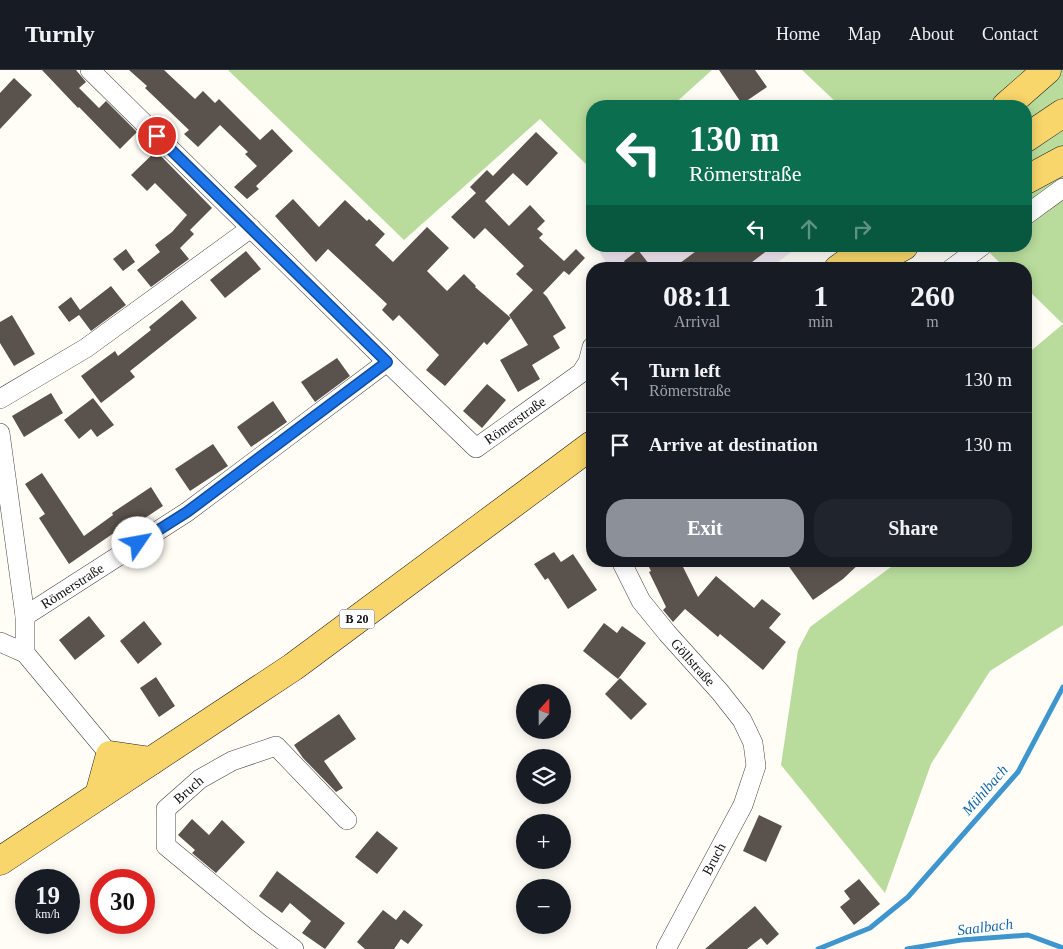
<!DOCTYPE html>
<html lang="en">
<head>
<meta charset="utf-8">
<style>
  body { margin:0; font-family:"Times New Roman",serif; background:#20242c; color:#f1f3f6; height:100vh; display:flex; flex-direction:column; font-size:19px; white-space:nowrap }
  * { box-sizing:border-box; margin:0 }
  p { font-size:16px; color:#9ea1a6 }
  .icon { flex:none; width:28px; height:28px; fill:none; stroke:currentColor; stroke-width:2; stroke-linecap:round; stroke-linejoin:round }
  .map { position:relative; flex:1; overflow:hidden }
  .side { position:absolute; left:586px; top:192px; width:446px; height:305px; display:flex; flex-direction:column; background:#171b24; border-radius:20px; box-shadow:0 2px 12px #0003 }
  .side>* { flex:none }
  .top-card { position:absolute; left:586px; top:30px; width:446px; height:152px; border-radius:20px; box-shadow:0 2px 12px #0003; background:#0b6e4f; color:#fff; overflow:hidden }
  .needle { width:32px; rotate:21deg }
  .buttons { position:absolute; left:516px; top:614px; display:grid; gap:10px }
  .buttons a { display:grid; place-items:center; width:55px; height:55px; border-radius:50%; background:#171b24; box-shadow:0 2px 12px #0003; font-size:25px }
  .speed { position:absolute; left:15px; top:799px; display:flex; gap:10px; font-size:25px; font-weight:700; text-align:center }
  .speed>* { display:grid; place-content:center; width:65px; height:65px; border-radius:50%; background:#171b24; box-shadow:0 2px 12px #0003; line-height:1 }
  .speed small { font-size:12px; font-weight:400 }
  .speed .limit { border:8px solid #d22; background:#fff; color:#111 }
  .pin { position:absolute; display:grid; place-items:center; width:42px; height:42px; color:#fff; margin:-21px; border:2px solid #fff; border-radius:50%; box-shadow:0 1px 5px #0007 }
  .me { position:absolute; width:55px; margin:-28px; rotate:57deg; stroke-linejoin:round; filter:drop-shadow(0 0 4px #0008) }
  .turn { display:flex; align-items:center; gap:18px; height:105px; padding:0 20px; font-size:22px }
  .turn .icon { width:65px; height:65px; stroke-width:2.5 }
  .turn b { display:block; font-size:35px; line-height:42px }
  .lanes { display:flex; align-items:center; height:48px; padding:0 20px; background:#0003; justify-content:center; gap:25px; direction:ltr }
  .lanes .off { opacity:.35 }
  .eta { display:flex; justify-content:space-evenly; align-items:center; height:85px; text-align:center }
  .eta b { font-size:30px; font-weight:800; line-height:35px }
  .action { display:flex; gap:10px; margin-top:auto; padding:10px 20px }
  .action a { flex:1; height:58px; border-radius:20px; background:#8c9099; color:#fff; font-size:20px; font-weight:800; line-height:58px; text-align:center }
  .action a+a { background:#20242c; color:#f1f3f6 }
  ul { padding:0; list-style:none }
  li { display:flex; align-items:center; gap:15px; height:65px; padding:0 20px; border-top:1px solid #363941 }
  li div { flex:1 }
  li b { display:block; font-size:19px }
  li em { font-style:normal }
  header { display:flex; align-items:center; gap:30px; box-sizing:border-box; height:70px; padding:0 25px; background:#171b24; border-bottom:1px solid #363941 }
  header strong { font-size:24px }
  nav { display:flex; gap:28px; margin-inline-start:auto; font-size:18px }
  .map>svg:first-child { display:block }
  .industrial { fill:#eee6ef }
  .forest { fill:#b9dc9c }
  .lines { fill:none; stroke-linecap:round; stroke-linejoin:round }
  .stream { stroke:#3f96cf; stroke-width:5 }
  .building { fill:#5a524d }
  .minor-casing { stroke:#444; stroke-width:20 }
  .primary-casing { stroke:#222; stroke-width:29 }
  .minor { stroke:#fff; stroke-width:19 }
  .primary { stroke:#f9d66b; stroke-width:28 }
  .route-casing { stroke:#114b97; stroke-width:12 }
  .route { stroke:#1a73e8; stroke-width:9 }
  .labels { text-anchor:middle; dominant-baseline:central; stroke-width:5; stroke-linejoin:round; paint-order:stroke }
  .shield { fill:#fff; stroke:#585858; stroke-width:1 }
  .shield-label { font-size:12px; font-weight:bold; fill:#111 }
  .street-label { font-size:14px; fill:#111; stroke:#fff }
  .water-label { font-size:15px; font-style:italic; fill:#1768a6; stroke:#fff }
</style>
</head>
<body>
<header>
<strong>Turnly</strong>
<nav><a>Home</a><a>Map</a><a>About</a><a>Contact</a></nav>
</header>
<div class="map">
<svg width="1063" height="879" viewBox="0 0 1063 879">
  <rect width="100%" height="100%" fill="#fffdf5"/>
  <polygon class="industrial" points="599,176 799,176 769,199 610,199 597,178"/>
  <g class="forest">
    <polygon points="228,0 712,0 672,36 592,36 592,100 540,49 404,170"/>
    <polygon points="802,0 1063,0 1063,555 990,601 931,694 885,823 781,695 798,580 810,557 899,491 1026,491 1026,285 1063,254 1026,218 1026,199 1006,199 983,176 1026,176 1026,36 840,36"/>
  </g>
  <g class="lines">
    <g class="stream">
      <polyline points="818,879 870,858 908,827 1018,702 1063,617"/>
      <polyline points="907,879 961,870 1028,865 1063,878"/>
    </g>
  </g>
  <g class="building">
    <polygon points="42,0 76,0 86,12 79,18 99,38 106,31 137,62 120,79 79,37 78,38"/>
    <polygon points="129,0 164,0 195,29 203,21 215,33 219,29 260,70 272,59 293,81 256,116 259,119 247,129 234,117 257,96 245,84 248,82 220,55 198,77 184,64 189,60 145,18 147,16"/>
    <polygon points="719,0 755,0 767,17 742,34"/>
    <polygon points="14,8 32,25 0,59 0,23"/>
    <polygon points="536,62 558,83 527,116 513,103 485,131 509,156 530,135 545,151 537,159 543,164 539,168 564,191 576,179 585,188 569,205 564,201 543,223 547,227 566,258 553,266 560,278 532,295 540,309 518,322 500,290 528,275 509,245 533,220 516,204 524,196 485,158 474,169 451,147 476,123 470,117 487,100 493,106"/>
    <polygon points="156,81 212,138 190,160 194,164 180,178 189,189 151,217 137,200 160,182 155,175 172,162 187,145 155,113 147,121 131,105"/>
    <polygon points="293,129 319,157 345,130 367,151 369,149 385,164 375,175 393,192 427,157 449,178 427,201 447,221 464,204 476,216 475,217 511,248 487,275 484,272 445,316 426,300 439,285 399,245 393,251 382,240 387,234 328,179 316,192 275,146"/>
    <polygon points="703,176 773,176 743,199 672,199"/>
    <polygon points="126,179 135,192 123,201 113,189"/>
    <polygon points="638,180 653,199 630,199 624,191"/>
    <polygon points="246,181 261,199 225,228 210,210"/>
    <polygon points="111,216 126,235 91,261 79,245 69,252 58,237 71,227 80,240"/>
    <polygon points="182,230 197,248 130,301 135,307 101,333 81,306 115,281 118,286 151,260 149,257"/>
    <polygon points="12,245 35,284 14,296 0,273 0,252"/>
    <polygon points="337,288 350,306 315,332 301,312"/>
    <polygon points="487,314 506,330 482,358 463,341"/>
    <polygon points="51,323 63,343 24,367 12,346"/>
    <polygon points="93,328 114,355 97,367 91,359 79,369 64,350"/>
    <polygon points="273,331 287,352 251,377 237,357"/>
    <polygon points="213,374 228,396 190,421 175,399"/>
    <polygon points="42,403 84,466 113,445 112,443 151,417 163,436 124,462 121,458 69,494 39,448 45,444 25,414"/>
    <polygon points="554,482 561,492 573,484 597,520 568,539 548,508 545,510 534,494"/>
    <polygon points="646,491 680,491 698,527 716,506 754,538 762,529 781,544 769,558 786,572 763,600 720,564 718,567 685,539 673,552 663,540 666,537 649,502 651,501"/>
    <polygon points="785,491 862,491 843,509 813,530"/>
    <polygon points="89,546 105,566 75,590 59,570"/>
    <polygon points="144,551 162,574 138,594 120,571"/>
    <polygon points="604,553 617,563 622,556 646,573 618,609 583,581"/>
    <polygon points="156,607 175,636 159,647 140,618"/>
    <polygon points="620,608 647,634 631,650 605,624"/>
    <polygon points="339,644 356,669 324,691 343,718 336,722 303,688 294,675"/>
    <polygon points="759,745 782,756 766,792 743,781"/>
    <polygon points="192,749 209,765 222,750 245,772 216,803 192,783 195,780 178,765"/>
    <polygon points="377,761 398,778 377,804 355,787"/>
    <polygon points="277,801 345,853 325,879 302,863 311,851 290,833 282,843 259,826"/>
    <polygon points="859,809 880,834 854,855 840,837 850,829 844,821"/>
    <polygon points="755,836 779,864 767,875 761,868 747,879 705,879"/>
    <polygon points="383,840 396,850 404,840 423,855 408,874 401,869 394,879 365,879 357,872"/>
  </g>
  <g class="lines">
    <g class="minor-casing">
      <g id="minor">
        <path id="s1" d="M90 0 387 292 476 378 581 303 588 292 592 277"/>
        <polyline points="1026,145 1063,118"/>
        <polyline points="951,199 982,176"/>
        <polyline points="0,329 86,278 251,158"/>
        <polyline points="0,363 25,546 25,583 110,685"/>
        <path id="s2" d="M621 491 641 531 667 563 720 622 742 650 753 673 756 696 743 735 666 879"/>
        <path id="s3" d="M25 546 187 442 387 292"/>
        <polyline points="0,572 25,583"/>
        <path id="s4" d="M294 879 258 852 166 776V739L200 709 232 691 276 676 347 750"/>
      </g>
    </g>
    <g class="primary-casing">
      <g id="primary">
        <polyline points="1006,36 1047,0"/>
        <polyline points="1026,68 1063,43"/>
        <polyline points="1026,110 1063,90"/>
        <polyline points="838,199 870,176"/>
        <polyline points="862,199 904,176"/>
        <polyline points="99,725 110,685 151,691"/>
        <polyline points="0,791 293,597 592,375"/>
      </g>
    </g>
    <use href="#minor" class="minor"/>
    <use href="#primary" class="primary"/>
  </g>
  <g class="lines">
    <g class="route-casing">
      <polyline id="route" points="138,473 187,442 387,292 157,66"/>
    </g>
    <use href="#route" class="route"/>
  </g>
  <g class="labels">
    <rect class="shield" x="339.5" y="539.5" width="35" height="19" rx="4"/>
    <g class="shield-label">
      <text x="357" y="549">B 20</text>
    </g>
    <g class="street-label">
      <text stroke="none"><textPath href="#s1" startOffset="588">Römerstraße</textPath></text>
      <text stroke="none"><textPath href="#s3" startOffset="56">Römerstraße</textPath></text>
      <text stroke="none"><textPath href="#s2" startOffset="125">Göllstraße</textPath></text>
      <text stroke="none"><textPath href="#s4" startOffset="231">Bruch</textPath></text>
      <text transform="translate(714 789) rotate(-62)">Bruch</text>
    </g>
    <g class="water-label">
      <text transform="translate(985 720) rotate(-49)">Mühlbach</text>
      <text transform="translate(985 857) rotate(-7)">Saalbach</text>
    </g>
  </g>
</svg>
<div class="buttons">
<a><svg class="needle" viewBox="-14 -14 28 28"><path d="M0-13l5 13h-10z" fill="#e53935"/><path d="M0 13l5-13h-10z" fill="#9ea1a6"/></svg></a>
<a><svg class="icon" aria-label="layers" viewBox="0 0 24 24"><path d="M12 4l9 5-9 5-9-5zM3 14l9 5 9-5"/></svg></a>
<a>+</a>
<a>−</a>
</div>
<div class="speed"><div>19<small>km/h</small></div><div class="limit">30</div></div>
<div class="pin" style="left:157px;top:66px;background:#d93025"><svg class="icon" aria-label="arrive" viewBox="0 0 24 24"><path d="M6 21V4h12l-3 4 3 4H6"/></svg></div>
<svg class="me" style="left:138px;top:473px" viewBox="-20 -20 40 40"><circle r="19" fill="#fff"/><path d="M0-13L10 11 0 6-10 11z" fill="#1a73e8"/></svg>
<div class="top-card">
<div class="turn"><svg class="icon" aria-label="left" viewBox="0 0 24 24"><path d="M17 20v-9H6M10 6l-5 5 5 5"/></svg><div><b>130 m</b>Römerstraße</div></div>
<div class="lanes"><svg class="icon" aria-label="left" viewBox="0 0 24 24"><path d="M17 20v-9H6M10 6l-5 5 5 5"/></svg><svg class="icon off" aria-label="ahead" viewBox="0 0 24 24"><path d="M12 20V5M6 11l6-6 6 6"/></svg><svg class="icon off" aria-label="right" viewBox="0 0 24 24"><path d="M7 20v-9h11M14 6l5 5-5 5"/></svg></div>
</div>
<section class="side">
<div class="eta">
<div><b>08:11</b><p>Arrival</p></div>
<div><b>1</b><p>min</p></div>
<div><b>260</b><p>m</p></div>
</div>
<ul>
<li><svg class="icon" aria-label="left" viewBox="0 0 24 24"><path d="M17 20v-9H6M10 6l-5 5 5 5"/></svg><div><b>Turn left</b><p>Römerstraße</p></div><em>130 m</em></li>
<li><svg class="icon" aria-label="arrive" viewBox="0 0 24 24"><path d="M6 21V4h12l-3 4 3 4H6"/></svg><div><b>Arrive at destination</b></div><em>130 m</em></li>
</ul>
<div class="action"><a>Exit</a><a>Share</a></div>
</section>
</div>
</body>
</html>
